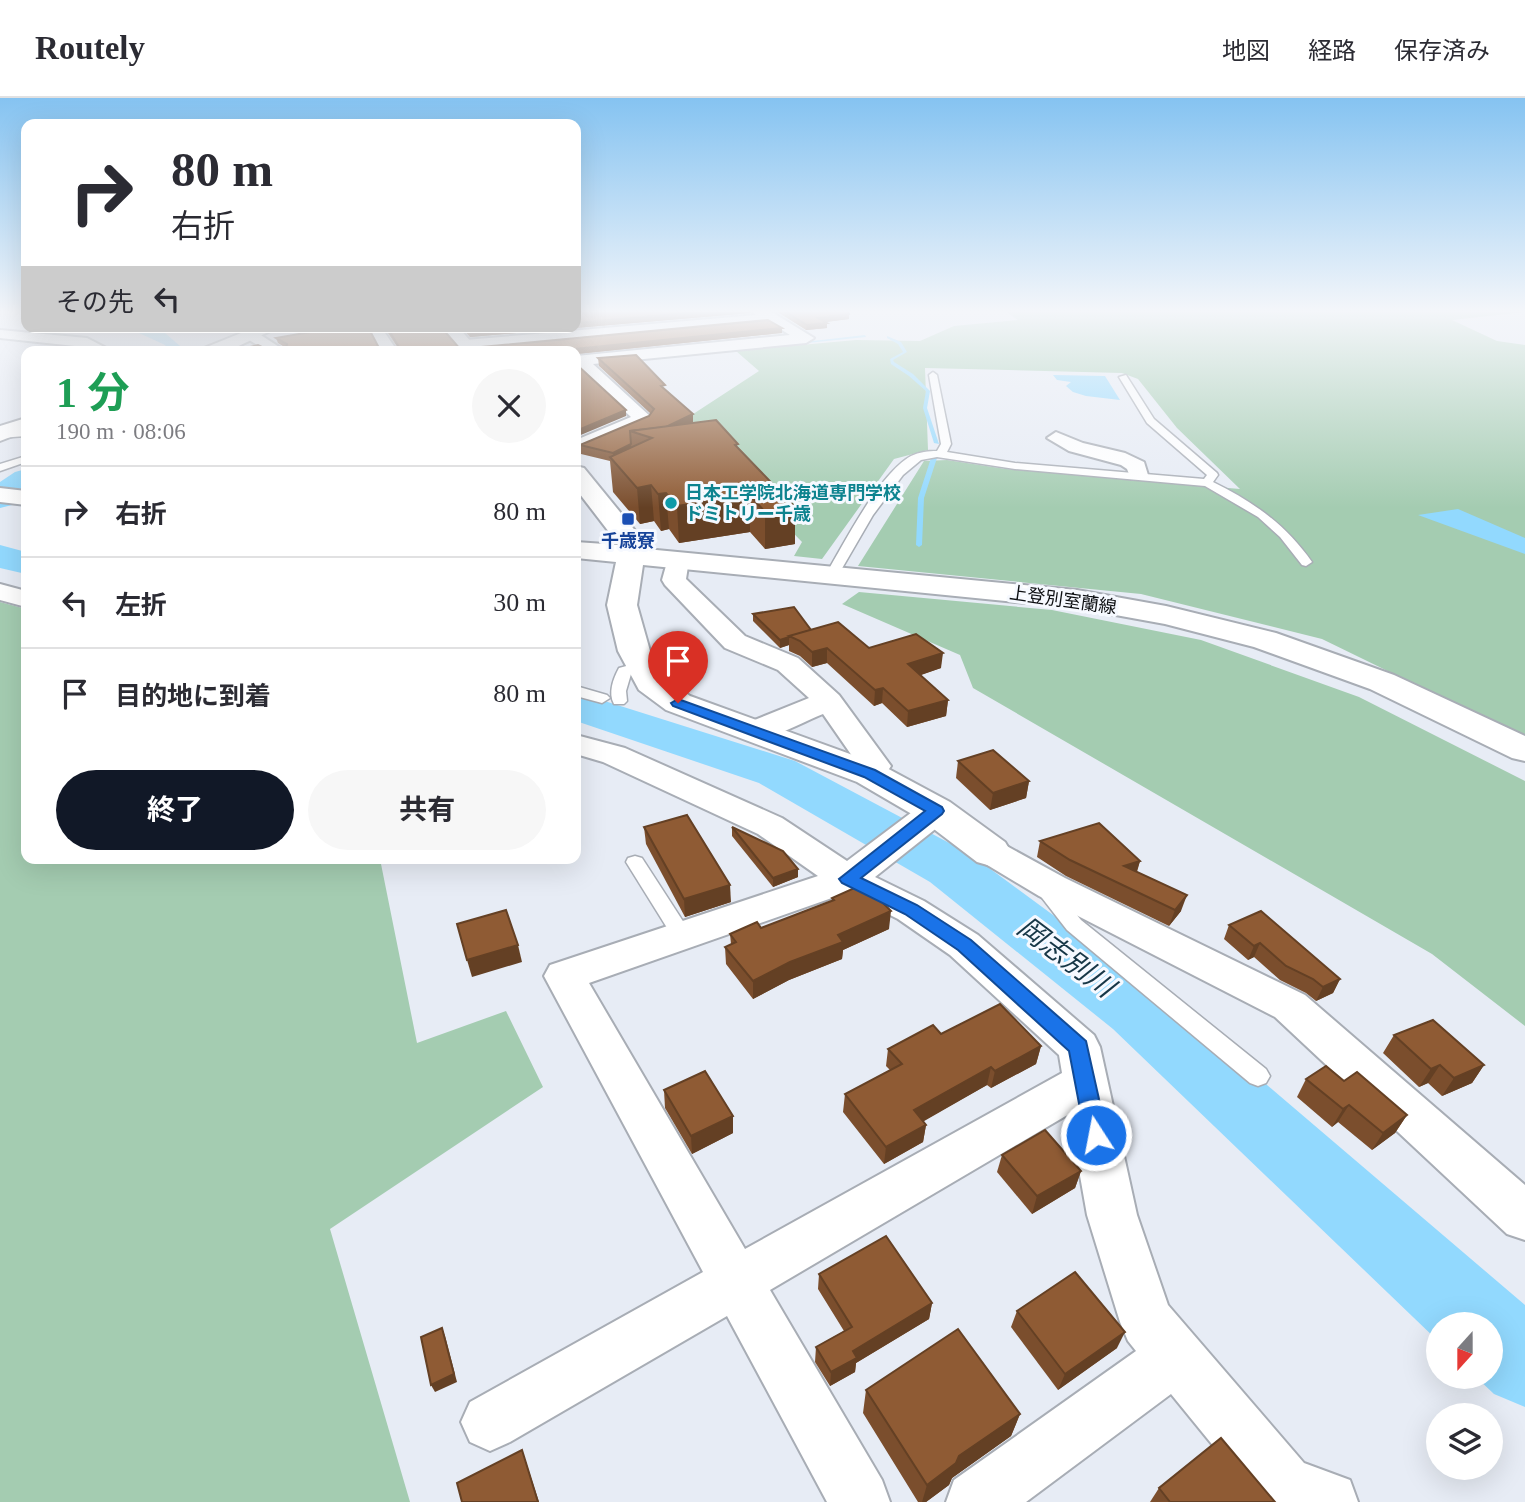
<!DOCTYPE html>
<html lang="ja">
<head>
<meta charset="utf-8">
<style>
  body { margin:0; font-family:"Times New Roman","Noto Sans JP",serif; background:#f7f7f7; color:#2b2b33; height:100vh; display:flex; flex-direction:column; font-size:26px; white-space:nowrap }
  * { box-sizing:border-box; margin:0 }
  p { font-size:23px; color:#7c7c81 }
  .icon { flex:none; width:38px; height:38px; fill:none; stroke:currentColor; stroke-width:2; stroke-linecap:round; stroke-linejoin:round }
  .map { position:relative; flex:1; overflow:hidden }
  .sheet { position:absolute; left:21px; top:248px; width:560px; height:518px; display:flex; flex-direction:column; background:#fff; border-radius:14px; box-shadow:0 7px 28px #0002 }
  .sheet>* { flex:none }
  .top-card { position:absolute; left:21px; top:21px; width:560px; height:214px; border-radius:14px; box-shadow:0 7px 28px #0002; background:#fff; color:#2b2b33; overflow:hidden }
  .needle { width:46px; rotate:201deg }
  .tools { position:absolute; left:1426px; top:1214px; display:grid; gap:14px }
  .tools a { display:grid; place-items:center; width:77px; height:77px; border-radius:50%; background:#fff; box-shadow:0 7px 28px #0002; font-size:35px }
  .pin { position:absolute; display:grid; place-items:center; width:60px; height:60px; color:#fff; margin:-72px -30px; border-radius:50% 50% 50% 0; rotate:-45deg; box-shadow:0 0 7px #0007 }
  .pin .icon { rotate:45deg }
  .me { position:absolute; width:77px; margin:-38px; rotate:349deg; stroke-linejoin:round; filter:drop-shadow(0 0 5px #0008) }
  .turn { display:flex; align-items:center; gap:24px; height:147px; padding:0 35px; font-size:32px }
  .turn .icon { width:91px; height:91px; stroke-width:2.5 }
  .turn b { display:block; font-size:49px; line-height:60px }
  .then { display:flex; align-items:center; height:66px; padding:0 35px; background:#0003; gap:14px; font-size:26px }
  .round { display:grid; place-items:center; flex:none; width:74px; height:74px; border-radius:37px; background:#f7f7f7 }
  .summary { display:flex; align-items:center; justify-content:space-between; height:119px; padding:0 35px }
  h1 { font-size:42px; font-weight:700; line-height:52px; color:#1e9e55 }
  .button { display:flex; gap:14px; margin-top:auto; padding:14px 35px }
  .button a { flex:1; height:80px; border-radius:42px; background:#111827; color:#fff; font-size:28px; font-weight:700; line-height:80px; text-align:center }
  .button a+a { background:#f7f7f7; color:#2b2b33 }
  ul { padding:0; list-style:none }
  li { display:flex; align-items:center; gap:21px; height:91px; padding:0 35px; border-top:2px solid #e1e1e2 }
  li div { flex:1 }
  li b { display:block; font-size:26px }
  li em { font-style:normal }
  header { display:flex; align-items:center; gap:42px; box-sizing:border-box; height:98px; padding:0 35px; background:#fff; border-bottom:2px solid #e1e1e2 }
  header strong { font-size:33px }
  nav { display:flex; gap:38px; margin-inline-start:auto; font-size:24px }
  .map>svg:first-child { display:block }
  .green { fill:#a4ccb1 }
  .water { fill:#92d9fe }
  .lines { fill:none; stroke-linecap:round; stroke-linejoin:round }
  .stream { fill:#92d9fe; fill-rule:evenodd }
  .river { fill:#92d9fe; fill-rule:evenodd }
  .lane-casing { stroke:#a8adb5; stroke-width:3 }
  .street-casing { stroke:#a8adb5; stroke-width:4 }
  .secondary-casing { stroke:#a8adb5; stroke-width:4 }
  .lane { fill:#fff; fill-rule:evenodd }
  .street { fill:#fff; fill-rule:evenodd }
  .secondary { fill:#fff; fill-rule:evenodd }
  .wall { fill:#7b4e2d }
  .shaded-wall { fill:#644024 }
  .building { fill:#8f5b34; stroke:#644024; stroke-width:2 }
  .route { fill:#1a73e8; stroke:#114b97; stroke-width:2 }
  .culture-dot { fill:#0f9aa8; stroke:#f6f9ff; stroke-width:2.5 }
  .transit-dot { fill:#1a4fb4; stroke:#f6f9ff; stroke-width:2.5 }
  .labels { text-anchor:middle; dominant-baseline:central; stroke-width:6; stroke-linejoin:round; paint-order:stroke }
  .far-culture-label { font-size:18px; font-weight:bold; fill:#0d838f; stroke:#f6f9ff; text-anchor:start }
  .far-transit-label { font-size:18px; font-weight:bold; fill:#164399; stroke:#f6f9ff }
  .far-street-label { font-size:18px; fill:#0c0e11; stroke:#f6f9ff }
  .near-water-label { font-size:28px; font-style:italic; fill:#173747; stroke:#f6f9ff }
</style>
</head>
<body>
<header>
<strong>Routely</strong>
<nav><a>地図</a><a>経路</a><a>保存済み</a></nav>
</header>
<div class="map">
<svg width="1525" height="1404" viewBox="0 0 1525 1404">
  <rect width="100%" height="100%" fill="#e7ecf5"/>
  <g class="green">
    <polygon points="1005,213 1525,214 1452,222 1497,243 1525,247 1525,640 1322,541 1141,496 858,468 924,363 947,362 1006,371 1240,391 1177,330 1138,281 1122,275 925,270 928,352 894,361 822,461 794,458 802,444 684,322 759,273 736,253 856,242 920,243 954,228 1018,222"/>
    <polygon points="859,494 1052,512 1201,542 1359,599 1525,683 1525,928 1432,856 973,590 960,557 842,506"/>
    <polygon points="0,504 26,511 26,761 380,761 417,945 506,913 543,989 330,1131 410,1404 0,1404"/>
  </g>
  <g class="water">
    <polygon points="126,229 167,229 165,235 187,254 171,254 165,247"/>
    <polygon points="1053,277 1105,278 1120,302 1086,298 1073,294 1066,288 1071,284 1057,282"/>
    <polygon points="1458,411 1525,440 1525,456 1418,417"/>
  </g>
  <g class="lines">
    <g class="stream">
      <polygon points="865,237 866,239 797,246 795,245"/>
      <polygon points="887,238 901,244 907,254 893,262 894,264 913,276 930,293 927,310 939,346 934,345 923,310 926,293 909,278 891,266 890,261 903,254 898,246 887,240"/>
      <polygon points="934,358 937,360 924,400 922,447 919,449 916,447 918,400 931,360"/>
    </g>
    <g class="river">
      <polygon points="26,371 26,396 12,407 0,410 0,384 15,374"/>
      <polygon points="0,447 26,454 26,476 0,470"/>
      <polygon points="576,594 795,663 970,756 1159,895 1525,1207 1525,1309 1494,1296 1476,1279 1491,1279 1491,1227 1438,1227 1438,1243 1113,931 930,784 759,685 576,623"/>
    </g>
    <g class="lane-casing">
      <g id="lane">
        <path d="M933 274 937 277 951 346 947 354 1015 365 1204 381 1207 377 1147 325 1119 279 1126 277 1154 321 1217 375 1218 377 1213 384C1254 404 1286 427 1312 464L1306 468 1302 467 1280 439 1258 419 1205 388 1015 371 937 359 921 362 903 377 873 417 837 479H827L826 476C845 444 879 376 911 358 919 354 929 353 937 353L941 346 929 277Z"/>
        <polygon points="26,332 26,338 0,340 0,334"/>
        <polygon points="26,358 26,364 0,373 0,366"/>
        <path d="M641 564 648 568 631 576 626 593 627 603 624 606H614C608 595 613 581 619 570Z"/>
        <polygon points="576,588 607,597 610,600 602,605 576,598"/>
        <polygon points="635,758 642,760 688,831 691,836 688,841 681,843 674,841 626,764 628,760"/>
        <polygon points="1052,782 1059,784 1062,789 1059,795 1081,822 1266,971 1270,978 1266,985 1258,988 1250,985 1067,832 1039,796 1045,784"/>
      </g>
    </g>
    <g class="street-casing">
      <g id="street">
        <polygon points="752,213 770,213 814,240 806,245 593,266 652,320 649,324 576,355 576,342 631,319 576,268 576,258 790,237 769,224 465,252 457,247 465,242 756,217"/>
        <polygon points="367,229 381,229 398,254 382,254"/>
        <polygon points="0,232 87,240 114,254 93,254 84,249 0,240"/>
        <polygon points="251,233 256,234 287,254 268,254 246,240 244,237 246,234"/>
        <polygon points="1056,334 1083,345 1125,355 1144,364 1148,377 1145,381 1131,381 1127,371 1121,367 1069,353 1047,340"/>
        <path d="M677 455 685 457 689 462 686 481 745 538 798 560 839 597 891 668 881 683 870 686 859 683 854 676 859 668 823 616C800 625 767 646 742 639L738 633 742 627 809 600 778 572 725 550 665 487 662 482 669 457Z"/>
        <polygon points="0,486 26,493 26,509 0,502"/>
        <path d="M576 637 625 650 782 720 847 763 924 705 936 702 948 705 953 713 948 721 875 779 924 803 978 837 1094 937 1100 949 1137 1117 1168 1207 1304 1365 1350 1382 1358 1404H1259L1171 1296 1026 1404H946L954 1382 1136 1253 1128 1243 1120 1224 1087 1117 1069 1016 770 1192 882 1382 890 1404H827L727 1218 510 1344 490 1353 470 1344 461 1324 470 1304 703 1174 544 878 550 867 818 778 758 736 603 664 576 656ZM846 795 898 821 950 857 1059 957 1062 975 745 1151 589 885Z"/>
        <polygon points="991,742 1003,746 1065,780 1305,897 1525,1087 1525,1142 1507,1136 1275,919 1039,798 979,762 973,754 979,746"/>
      </g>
    </g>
    <g class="secondary-casing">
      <g id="secondary">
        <polygon points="256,229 279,229 226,254 201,254 204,250"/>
        <polygon points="441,229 458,229 480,254 461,254"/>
        <polygon points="26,320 26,333 0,343 0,328"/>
        <polygon points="576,368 584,370 642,441 646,451 1077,492 1166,508 1276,535 1394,577 1525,638 1525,663 1512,660 1370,591 1254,549 1165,526 1077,510 643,467 637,507 650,553 664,579 690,598 883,668 950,704 1005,744 1011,754 1005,764 991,768 977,764 922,722 857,684 666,612 639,592 618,553 607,507 616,464 576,460 576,444 619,447 576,391"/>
        <polygon points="0,390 26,393 26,407 0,404"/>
      </g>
    </g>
    <use href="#lane" class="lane"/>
    <use href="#street" class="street"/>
    <use href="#secondary" class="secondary"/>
  </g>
  <g class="wall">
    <polygon points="576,213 751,213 750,215 470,239 461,229 576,229"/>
    <polygon points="776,213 848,213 849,221 825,224 827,225 827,230 806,232"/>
    <polygon points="384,229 441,229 460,251 782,235 576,256 266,251 286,251 286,250 278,245 276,240 397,251 398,250"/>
    <polygon points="598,260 665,292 693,316 693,324 690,326 738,349 795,409 795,446 765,451 750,434 679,445 669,431 661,433 654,423 640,426 613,394 610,363 581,356 580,347 649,318 651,316 599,268"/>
    <polygon points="753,516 941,570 920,577 948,602 946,618 907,629 882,605 874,608 827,565 812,569 800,558 789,553 789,547 780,550 753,523"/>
    <polygon points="958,663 1029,683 1026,700 990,712 956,680"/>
    <polygon points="644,729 731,804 685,819 646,746"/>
    <polygon points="732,729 798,771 798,779 773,789 732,738"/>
    <polygon points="1040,743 1140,763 1137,774 1181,813 1169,828 1066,778 1037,759"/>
    <polygon points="832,800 889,831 843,852 842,861 789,882 753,901 726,866 725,849 731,846 730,836 761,830 832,803"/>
    <polygon points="1229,827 1340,881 1333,895 1316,903 1306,895 1280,882 1254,859 1248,862 1224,841"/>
    <polygon points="941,936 1041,948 1036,966 991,990 987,987 923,1023 926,1027 923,1044 884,1066 843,1014 845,996 890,972 886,968 888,951"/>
    <polygon points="1394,937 1484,967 1472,985 1442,998 1428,985 1419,989 1383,955"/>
    <polygon points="1306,981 1344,983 1407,1017 1395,1035 1372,1052 1338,1024 1332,1029 1297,999"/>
    <polygon points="664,992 733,1018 733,1035 692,1056 665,1010"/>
    <polygon points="1002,1057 1081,1073 1075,1090 1032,1116 997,1074"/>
    <polygon points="819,1176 932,1205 929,1221 856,1265 855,1274 830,1288 815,1264 816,1249 844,1233 818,1191"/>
    <polygon points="1017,1213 1117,1250 1058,1292 1011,1229"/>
    <polygon points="866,1292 1020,1316 1011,1338 952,1380 949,1387 926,1404 918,1404 863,1315"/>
    <polygon points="1159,1390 1275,1404 1150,1404"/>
  </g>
  <g class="shaded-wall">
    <polygon points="709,213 751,213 750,215 470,239 469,234 522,229 576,229 576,225"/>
    <polygon points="849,216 849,221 818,225 818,220"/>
    <polygon points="827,225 827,230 806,232 807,227"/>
    <polygon points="782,230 782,235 576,256 576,254 574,254 573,251"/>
    <polygon points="626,312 626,318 576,339 576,333"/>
    <polygon points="693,316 693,324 653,344 652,340 647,338"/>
    <polygon points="631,346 632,355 614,364 613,355"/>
    <polygon points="651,387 654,423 640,426 637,390"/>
    <polygon points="666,395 669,431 661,433 658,396"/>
    <polygon points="750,397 750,434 679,445 677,408"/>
    <polygon points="795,409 795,446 765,451 765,414"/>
    <polygon points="789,540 789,547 780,550 780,542"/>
    <polygon points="827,550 827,565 812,569 812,554"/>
    <polygon points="943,555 941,570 907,582 908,566"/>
    <polygon points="883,590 882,605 874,608 875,592"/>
    <polygon points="948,602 946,618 907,629 908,613"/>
    <polygon points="1029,683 1026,700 990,712 993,695"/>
    <polygon points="1140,763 1135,778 1124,768"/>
    <polygon points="798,771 798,779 773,789 773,780"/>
    <polygon points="730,787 731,804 685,819 684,801"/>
    <polygon points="1187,797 1181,813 1169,828 1175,812"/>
    <polygon points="891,813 889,831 843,852 842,861 789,882 753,901 753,883 838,837"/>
    <polygon points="1260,845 1254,859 1248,862 1254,848"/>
    <polygon points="518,847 522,864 472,879 467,862"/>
    <polygon points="1340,881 1333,895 1316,903 1323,889"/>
    <polygon points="1041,948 1036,966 991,990 995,973"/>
    <polygon points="1440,967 1428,985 1419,989 1431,971"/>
    <polygon points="1484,967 1472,985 1442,998 1454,980"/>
    <polygon points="991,969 987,987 912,1030 914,1012"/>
    <polygon points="1349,1007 1338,1024 1332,1029 1343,1011"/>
    <polygon points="1407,1017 1395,1035 1372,1052 1383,1035"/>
    <polygon points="733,1018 733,1035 692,1056 691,1038"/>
    <polygon points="926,1027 923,1044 884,1066 886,1049"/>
    <polygon points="1081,1073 1075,1090 1032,1116 1037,1098"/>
    <polygon points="932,1205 929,1221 856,1265 855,1274 830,1288 831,1274 853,1253"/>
    <polygon points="442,1230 445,1238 457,1284 435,1294 431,1287"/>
    <polygon points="1125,1234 1117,1250 1058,1292 1065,1276"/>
    <polygon points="1020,1316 1011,1338 952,1380 949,1387 926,1404 922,1404 927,1387 959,1358"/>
    <polygon points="522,1352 527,1367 539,1404 538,1404"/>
  </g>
  <g class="building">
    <polygon points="576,213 709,213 576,225"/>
    <polygon points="784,213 848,213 849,216 818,220 827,225 807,227"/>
    <polygon points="768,222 782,230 573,251 574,254 234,254 233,253 258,247 266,251 286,251 287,246 276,240 339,229 368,229 379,250 397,251 399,249 387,229 441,229 460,251"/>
    <polygon points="465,229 522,229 469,234"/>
    <polygon points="636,257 665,287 661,288 693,316 666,329 630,333 631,346 613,355 580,347 649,318 654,311 598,260"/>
    <polygon points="576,266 626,312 576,333"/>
    <polygon points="716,322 738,346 735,347 795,409 765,414 750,397 677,408 666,395 658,396 651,387 637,390 610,359 652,340 630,333"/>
    <polygon points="794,509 811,532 780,542 753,516"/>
    <polygon points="838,524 869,550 916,536 943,555 908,566 948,602 908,613 883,590 875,592 827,550 812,554 800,543 789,538"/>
    <polygon points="993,652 1029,683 993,695 958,663"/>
    <polygon points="687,717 730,787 684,801 644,729"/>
    <polygon points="1099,725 1140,763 1124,768 1187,797 1175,812 1070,762 1040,743"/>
    <polygon points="732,729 783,753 798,771 773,780"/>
    <polygon points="861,787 870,792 891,813 838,837 843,844 790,864 753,883 725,849 736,844 730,836 757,824 761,830 834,802 832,800"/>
    <polygon points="506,812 518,847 467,862 457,826"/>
    <polygon points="1261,813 1340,881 1323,889 1313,881 1286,868 1260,845 1254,848 1229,827"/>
    <polygon points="1000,906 1041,948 995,973 991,969 914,1012 926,1027 886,1049 845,996 902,966 888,951 933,927 941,936"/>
    <polygon points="1433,922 1484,967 1454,980 1440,967 1431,971 1394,937"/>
    <polygon points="1326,968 1344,983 1357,974 1407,1017 1383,1035 1349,1007 1343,1011 1306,981"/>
    <polygon points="705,973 733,1018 691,1038 664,992"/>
    <polygon points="1045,1032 1081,1073 1037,1098 1002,1057"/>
    <polygon points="886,1138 932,1205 853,1253 857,1260 831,1274 816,1249 852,1229 819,1176"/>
    <polygon points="1075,1174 1125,1234 1065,1276 1017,1213"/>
    <polygon points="442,1230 454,1276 431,1287 421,1239"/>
    <polygon points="958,1231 1020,1316 959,1358 956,1365 927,1387 866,1292"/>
    <polygon points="1221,1340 1275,1404 1170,1404 1159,1390"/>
    <polygon points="522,1352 538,1404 462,1404 457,1385"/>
  </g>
  <linearGradient id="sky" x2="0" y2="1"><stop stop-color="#85c3f1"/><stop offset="0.52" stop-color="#f4f6fa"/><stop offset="1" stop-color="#f4f6fa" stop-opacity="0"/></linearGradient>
  <rect width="1525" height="410" fill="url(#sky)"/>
  <polygon class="route" points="678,601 875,672 942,709 944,713 942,716 861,780 917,807 971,842 1086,943 1107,1037 1104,1044 1096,1047 1088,1044 1085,1037 1069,953 958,852 905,816 842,785 839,781 925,713 864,679 673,608 671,605"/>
  <circle class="culture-dot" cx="671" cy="405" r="7"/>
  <rect class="transit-dot" x="621" y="414" width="14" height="14" rx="3.5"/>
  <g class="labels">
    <g class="far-culture-label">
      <text x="685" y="395">日本工学院北海道専門学校<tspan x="685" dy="21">ドミトリー千歳</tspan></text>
    </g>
    <g class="far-transit-label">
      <text x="628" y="443">千歳寮</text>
    </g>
    <g class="far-street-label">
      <text transform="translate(1063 502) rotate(8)">上登別室蘭線</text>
    </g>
    <g class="near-water-label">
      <text transform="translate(1066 859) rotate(37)">岡志別川</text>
    </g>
  </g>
</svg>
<div class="tools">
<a><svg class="needle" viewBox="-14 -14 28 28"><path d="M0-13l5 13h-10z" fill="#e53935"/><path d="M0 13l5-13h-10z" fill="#7c7c81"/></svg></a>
<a><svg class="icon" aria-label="layers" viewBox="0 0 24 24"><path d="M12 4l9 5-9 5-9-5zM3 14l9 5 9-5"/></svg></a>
</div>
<div class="pin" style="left:678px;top:605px;background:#d93025"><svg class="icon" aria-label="arrive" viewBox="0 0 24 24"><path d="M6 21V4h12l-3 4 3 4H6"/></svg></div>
<svg class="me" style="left:1096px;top:1037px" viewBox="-20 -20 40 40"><circle r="17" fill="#1a73e8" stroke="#fff" stroke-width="3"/><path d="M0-11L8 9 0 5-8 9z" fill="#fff"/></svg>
<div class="top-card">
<div class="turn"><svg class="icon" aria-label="right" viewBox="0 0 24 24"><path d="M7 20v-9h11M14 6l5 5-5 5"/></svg><div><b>80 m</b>右折</div></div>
<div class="then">その先<svg class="icon" aria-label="left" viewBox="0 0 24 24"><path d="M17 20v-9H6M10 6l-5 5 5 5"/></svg></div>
</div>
<section class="sheet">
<div class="summary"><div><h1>1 分</h1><p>190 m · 08:06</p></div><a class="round"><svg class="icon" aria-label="close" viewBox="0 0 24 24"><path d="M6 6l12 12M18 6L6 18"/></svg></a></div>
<ul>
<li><svg class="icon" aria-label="right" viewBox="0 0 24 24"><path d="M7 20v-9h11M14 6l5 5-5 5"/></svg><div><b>右折</b></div><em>80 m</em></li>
<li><svg class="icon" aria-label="left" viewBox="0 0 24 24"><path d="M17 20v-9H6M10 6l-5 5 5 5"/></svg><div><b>左折</b></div><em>30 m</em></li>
<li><svg class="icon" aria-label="arrive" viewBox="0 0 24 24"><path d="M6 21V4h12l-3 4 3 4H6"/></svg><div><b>目的地に到着</b></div><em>80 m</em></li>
</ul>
<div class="button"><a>終了</a><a>共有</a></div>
</section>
</div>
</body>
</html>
